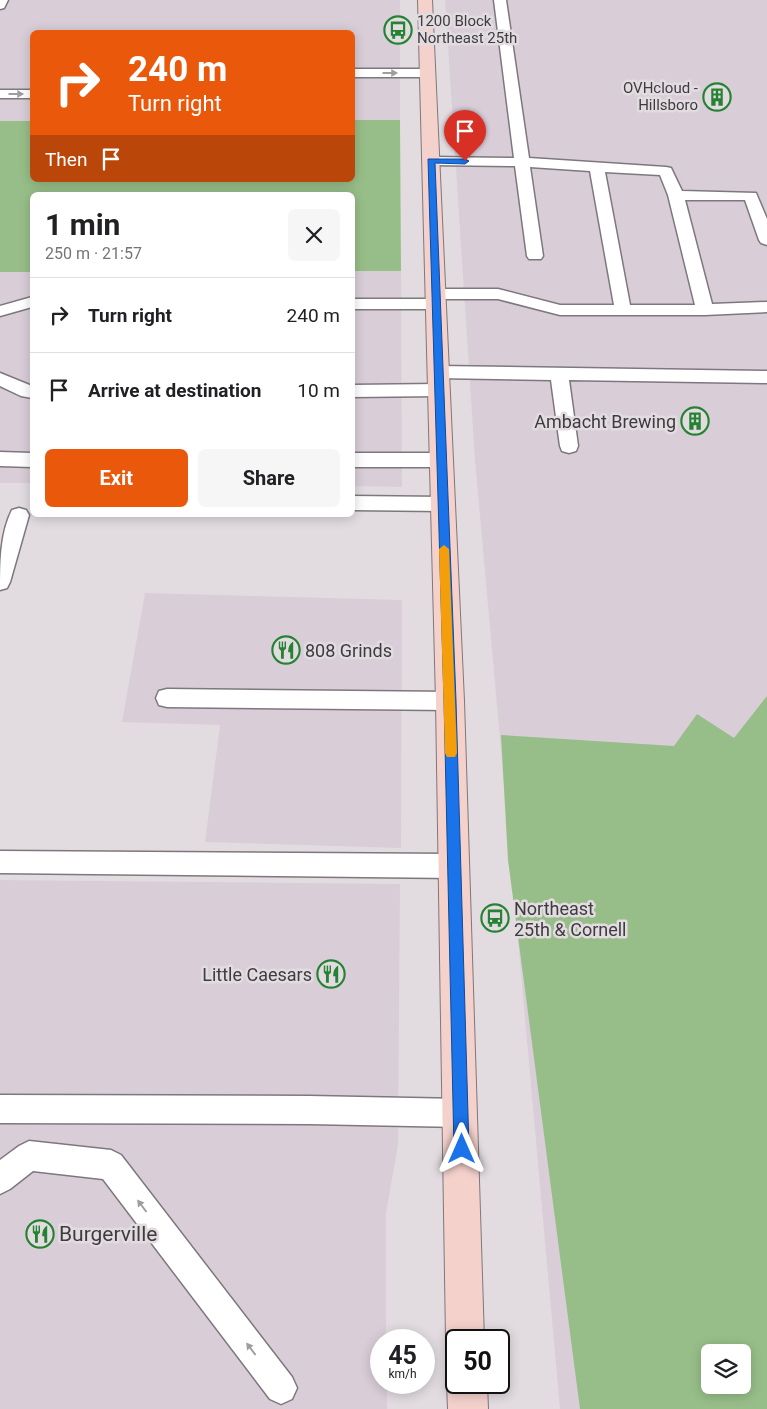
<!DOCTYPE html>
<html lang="en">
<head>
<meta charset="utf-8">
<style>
  body { margin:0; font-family:Roboto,sans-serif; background:#f6f6f6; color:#202124; height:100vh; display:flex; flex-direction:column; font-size:19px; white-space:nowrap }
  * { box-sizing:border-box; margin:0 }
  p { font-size:16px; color:#757577 }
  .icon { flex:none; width:28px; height:28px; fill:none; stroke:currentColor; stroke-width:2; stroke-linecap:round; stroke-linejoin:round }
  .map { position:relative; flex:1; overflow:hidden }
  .panel { position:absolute; left:30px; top:192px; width:325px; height:325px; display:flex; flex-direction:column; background:#fff; border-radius:8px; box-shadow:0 2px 12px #0003 }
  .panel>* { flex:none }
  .guide { position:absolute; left:30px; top:30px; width:325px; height:152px; border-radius:8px; box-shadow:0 2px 12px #0003; background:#ea580c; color:#fff; overflow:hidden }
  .fabs { position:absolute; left:701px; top:1344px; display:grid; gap:10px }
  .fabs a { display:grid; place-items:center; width:50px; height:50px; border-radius:8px; background:#fff; box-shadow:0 2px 12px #0003; font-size:25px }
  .speed { position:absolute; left:370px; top:1329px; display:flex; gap:10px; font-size:25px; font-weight:700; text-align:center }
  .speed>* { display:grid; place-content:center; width:65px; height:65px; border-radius:50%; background:#fff; box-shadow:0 2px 12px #0003; line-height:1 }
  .speed small { font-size:12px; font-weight:400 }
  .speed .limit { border:2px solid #111; border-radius:8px; background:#fff; color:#111 }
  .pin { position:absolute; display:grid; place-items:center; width:42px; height:42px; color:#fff; margin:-51px -21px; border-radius:50% 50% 50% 0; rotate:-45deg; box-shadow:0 0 5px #0007 }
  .pin .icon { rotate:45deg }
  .me { position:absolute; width:55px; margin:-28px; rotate:0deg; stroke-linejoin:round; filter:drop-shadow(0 0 4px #0008) }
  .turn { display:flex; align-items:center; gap:18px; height:105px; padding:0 15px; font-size:22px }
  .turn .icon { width:65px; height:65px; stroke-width:2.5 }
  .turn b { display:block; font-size:35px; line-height:42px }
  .then { display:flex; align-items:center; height:48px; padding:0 15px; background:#0003; gap:10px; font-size:19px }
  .round { display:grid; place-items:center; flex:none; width:52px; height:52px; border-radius:8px; background:#f6f6f6 }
  .overview { display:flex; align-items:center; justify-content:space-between; height:85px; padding:0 15px }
  h1 { font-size:30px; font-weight:700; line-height:38px }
  .button { display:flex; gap:10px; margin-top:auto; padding:10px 15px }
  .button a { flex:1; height:58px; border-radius:8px; background:#ea580c; color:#fff; font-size:20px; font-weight:700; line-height:58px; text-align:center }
  .button a+a { background:#f6f6f6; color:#202124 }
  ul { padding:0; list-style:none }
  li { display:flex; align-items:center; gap:15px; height:75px; padding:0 15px; border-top:1px solid #e0e0e0 }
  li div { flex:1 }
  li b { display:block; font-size:19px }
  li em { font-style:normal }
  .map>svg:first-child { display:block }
  .built { fill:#d9ced8; fill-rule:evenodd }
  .green { fill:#97be89; fill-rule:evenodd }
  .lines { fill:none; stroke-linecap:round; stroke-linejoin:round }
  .lane-casing { stroke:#7d787d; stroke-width:3 }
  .secondary-casing { stroke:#7d787d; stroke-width:2 }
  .lane { fill:#fff; fill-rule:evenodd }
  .secondary { fill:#f5d1cc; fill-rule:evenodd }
  .oneway { fill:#9e9e9e }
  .route { fill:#1a73e8; stroke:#114b97 }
  .slow { fill:#f59e0b }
  .labels { text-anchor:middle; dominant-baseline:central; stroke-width:5; stroke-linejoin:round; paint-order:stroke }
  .far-poi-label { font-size:15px; fill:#3e3c3e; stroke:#e2dce1; text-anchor:start }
  .poi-label { font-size:18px; fill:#3e3c3e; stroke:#e2dce1; text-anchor:end }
  .near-poi-label { font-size:21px; fill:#3e3c3e; stroke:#e2dce1; text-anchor:start }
</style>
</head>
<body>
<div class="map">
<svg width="767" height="1409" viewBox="0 0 767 1409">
  <rect width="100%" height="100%" fill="#e2dce1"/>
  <g class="built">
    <polygon points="0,0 400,0 400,120 353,120 352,32 32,32 32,121 0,121"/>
    <path d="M445 0H767V1409H560L475 460ZM710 1352H742V1385H710Z"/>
    <polygon points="353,271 401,271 402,487 353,486"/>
    <rect x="0" y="272" width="32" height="211"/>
    <polygon points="145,593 402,600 401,848 205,842 220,725 122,722"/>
    <polygon points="0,880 400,884 398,1145 386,1213 386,1340 381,1340 381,1382 387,1383 387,1409 0,1409"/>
  </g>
  <g class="green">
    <polygon points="353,120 400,120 401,271 353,271 352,195 32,195 32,272 0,272 0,121 32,121 32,180 352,180"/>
    <path d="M767 696V1409H580L508 860 501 735 674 746 697 714 734 738ZM710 1352H742V1385H710Z"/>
  </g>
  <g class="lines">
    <g class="lane-casing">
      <g id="lane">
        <polygon points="0,0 8,0 4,8 0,9"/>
        <path d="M494 0H506L529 158 666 167 671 168 682 191 756 193 767 219V245L761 243 759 240 745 200H685L712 304 767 302V312L705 315H560L498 299H437L442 300 444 304 442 308 436 309H352V299H434L429 298 427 294 429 290 435 289H498L560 305H614L590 171 530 167 543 256 541 259H529L527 256 515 166 431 165 426 164 424 161 426 158 431 157 514 158ZM605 172 660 175 668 195 695 305H630Z"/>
        <polygon points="352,69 427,69 434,73 427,77 352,77"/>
        <rect x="0" y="90" width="32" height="8"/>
        <polygon points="32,297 32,307 0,316 0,306"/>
        <polygon points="438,366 767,371 767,383 569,380 578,446 576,451 569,453 562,451 560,446 551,380 438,378 432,376 429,372 432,368"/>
        <polygon points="0,373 32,386 32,398 21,396 0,386"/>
        <polygon points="439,384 445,386 448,390 445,394 439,396 352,397 352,385"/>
        <polygon points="0,452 32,453 32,467 0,466"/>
        <polygon points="352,453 441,453 448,455 450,460 448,465 441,467 352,467"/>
        <polygon points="352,496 443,497 450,499 453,504 450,509 443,511 352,510"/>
        <path d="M19 508 26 510 29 515 10 582 7 588 0 590C0 563 0 534 12 510Z"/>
        <polygon points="167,689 450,692 458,694 461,701 458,708 450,710 167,707 159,705 156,698 159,691"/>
        <polygon points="0,851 455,854 464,858 467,866 464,874 455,878 0,873"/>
        <polygon points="0,1095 309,1096 461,1099 471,1103 475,1113 471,1123 461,1127 309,1124 0,1123"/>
        <polygon points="29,1141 111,1150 121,1155 292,1377 297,1388 292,1399 281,1404 270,1399 103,1179 33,1171 10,1189 0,1194 0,1160 19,1146"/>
      </g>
    </g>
    <g class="secondary-casing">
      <g id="secondary">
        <polygon points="418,0 432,0 464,701 484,1340 456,1340 456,1356 451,1354 446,1340 436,701"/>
        <polygon points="456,1367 456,1382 487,1382 488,1409 448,1409 447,1382 453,1368"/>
      </g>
    </g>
    <use href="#lane" class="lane"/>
    <use href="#secondary" class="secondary"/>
  </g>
  <defs><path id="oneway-solid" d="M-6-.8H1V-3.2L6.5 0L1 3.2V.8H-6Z" transform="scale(1.25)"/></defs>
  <g class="oneway">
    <use href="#oneway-solid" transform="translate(390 73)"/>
    <use href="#oneway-solid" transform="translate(16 94)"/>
    <use href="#oneway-solid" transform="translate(142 1206) rotate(-127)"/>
    <use href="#oneway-solid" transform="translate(251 1349) rotate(-127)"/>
  </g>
  <polygon class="route" points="428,159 465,159 469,161 465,164 435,163 456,701 469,1149 467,1154 462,1157 456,1154 454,1149 444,701"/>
  <polygon class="slow" points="444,545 449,549 457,753 455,757 447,757 445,753 439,549"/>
  <defs>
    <g id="bus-ring" transform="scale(1.4375)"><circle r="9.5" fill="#e2dce1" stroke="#258233" stroke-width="1.5"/><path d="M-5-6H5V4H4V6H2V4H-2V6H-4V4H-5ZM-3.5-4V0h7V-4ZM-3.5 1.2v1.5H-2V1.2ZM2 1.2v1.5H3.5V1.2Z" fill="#258233"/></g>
    <g id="building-ring" transform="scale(1.4375)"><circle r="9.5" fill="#e2dce1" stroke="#258233" stroke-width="1.5"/><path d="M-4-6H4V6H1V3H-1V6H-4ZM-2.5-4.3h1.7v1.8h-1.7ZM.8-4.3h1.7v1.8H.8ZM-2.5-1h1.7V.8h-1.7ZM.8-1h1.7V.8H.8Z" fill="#258233"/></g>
    <g id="restaurant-ring" transform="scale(1.4375)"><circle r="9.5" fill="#e2dce1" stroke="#258233" stroke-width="1.5"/><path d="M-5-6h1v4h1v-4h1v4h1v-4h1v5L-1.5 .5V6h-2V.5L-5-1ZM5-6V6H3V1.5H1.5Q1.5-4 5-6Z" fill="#258233"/></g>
  </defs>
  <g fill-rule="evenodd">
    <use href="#bus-ring" x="398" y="30"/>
    <use href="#building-ring" x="717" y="97"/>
    <use href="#building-ring" x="695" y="421"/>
    <use href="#restaurant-ring" x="286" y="650"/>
    <use href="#bus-ring" x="495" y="918"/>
    <use href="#restaurant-ring" x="331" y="974"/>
    <use href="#restaurant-ring" x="40" y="1234"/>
  </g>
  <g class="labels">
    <g class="far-poi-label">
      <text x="417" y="21">1200 Block<tspan x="417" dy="17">Northeast 25th</tspan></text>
      <text x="698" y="88" text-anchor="end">OVHcloud -<tspan x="698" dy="17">Hillsboro</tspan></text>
    </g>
    <g class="poi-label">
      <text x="676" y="421">Ambacht Brewing</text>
      <text x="305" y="650" text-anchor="start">808 Grinds</text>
      <text x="514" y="908" text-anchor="start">Northeast<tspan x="514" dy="21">25th &amp; Cornell</tspan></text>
      <text x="312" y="974">Little Caesars</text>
    </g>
    <g class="near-poi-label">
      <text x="59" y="1234">Burgerville</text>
    </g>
  </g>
</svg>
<div class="fabs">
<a><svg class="icon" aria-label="layers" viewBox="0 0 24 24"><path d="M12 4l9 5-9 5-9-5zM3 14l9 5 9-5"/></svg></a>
</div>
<div class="speed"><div>45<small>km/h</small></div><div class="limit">50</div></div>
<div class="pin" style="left:465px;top:161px;background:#d93025"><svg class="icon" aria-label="arrive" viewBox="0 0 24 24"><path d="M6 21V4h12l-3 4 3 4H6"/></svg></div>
<svg class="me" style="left:462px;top:1149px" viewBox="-20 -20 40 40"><path d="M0-17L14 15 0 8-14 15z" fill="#1a73e8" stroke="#fff" stroke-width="4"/></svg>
<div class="guide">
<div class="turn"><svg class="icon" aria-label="right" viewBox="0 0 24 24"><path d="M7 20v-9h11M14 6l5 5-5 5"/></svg><div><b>240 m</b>Turn right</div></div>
<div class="then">Then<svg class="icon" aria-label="arrive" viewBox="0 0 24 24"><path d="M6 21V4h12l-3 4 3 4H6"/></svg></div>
</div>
<section class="panel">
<div class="overview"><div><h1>1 min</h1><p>250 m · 21:57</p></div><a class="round"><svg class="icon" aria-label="close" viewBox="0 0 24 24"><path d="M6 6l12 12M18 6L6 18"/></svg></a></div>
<ul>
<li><svg class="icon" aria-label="right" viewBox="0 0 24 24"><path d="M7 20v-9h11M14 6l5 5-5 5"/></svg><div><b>Turn right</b></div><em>240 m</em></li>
<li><svg class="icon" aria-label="arrive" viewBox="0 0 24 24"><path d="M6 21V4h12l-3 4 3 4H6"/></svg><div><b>Arrive at destination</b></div><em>10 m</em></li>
</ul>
<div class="button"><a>Exit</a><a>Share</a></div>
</section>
</div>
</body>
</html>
